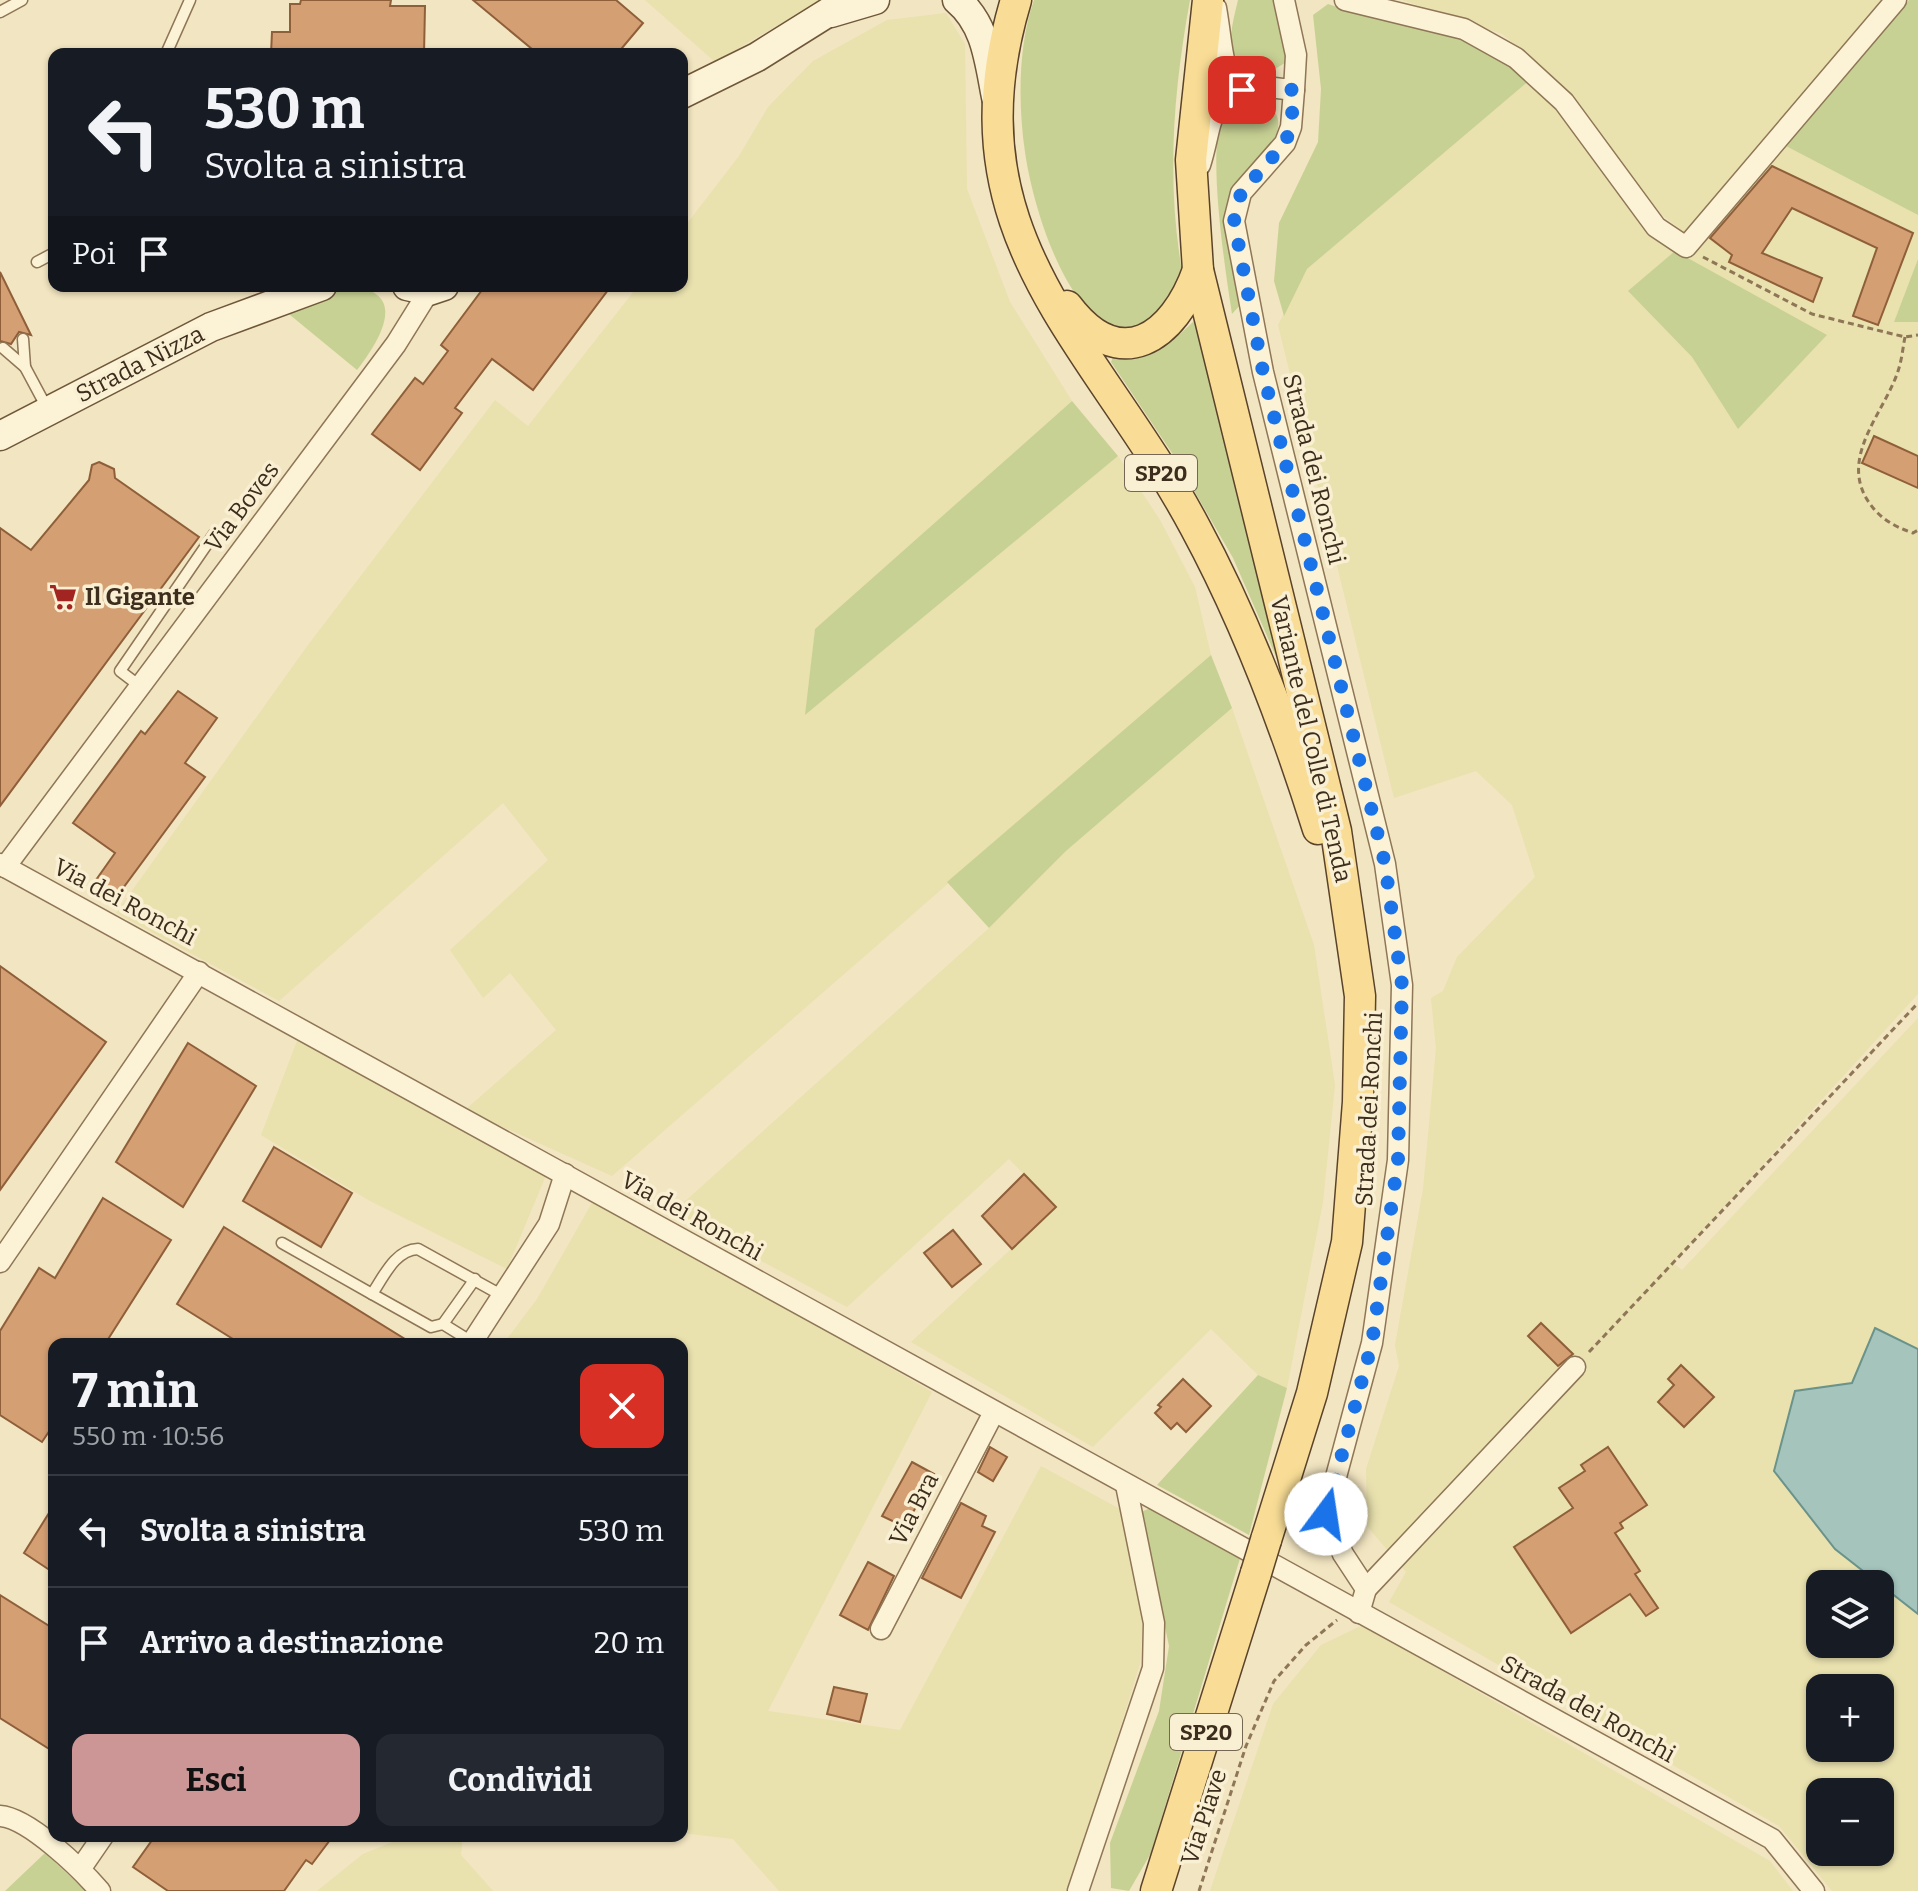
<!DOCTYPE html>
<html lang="it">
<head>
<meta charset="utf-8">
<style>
  body { margin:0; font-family:Bitter,serif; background:#242831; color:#f1f3f6; height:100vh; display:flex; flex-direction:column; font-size:30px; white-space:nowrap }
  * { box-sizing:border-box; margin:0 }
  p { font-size:26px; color:#9ea1a6 }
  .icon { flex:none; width:44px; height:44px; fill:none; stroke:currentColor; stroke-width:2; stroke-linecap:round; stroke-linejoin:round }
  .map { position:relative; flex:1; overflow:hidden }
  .sheet { position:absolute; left:48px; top:1338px; width:640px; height:504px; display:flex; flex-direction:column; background:#171b24; border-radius:16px; box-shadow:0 2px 6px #0004 }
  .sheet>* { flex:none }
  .top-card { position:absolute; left:48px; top:48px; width:640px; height:244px; border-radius:16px; box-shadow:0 2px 6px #0004; background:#171b24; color:#f1f3f6; overflow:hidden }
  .controls { position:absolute; left:1806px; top:1570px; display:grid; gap:16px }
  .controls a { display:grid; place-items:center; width:88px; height:88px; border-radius:16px; background:#171b24; box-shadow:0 2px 6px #0004; font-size:40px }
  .pin { position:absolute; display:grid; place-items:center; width:68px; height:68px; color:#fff; margin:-34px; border-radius:16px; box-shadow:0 4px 12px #0006 }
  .me { position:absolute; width:88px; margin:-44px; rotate:14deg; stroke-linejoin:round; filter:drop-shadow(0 0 6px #0008) }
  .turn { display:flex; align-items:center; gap:28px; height:168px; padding:0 24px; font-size:36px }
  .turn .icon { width:104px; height:104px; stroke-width:2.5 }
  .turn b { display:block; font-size:56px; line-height:68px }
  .then { display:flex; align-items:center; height:76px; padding:0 24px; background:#0003; gap:16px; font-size:30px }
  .round { display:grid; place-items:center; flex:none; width:84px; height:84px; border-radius:16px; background:#242831 }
  .head { display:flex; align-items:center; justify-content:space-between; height:136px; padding:0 24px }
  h1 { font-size:48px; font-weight:700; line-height:60px }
  .action { display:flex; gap:16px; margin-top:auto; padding:16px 24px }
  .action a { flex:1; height:92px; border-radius:16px; background:#cd9696; color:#111; font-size:32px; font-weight:700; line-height:92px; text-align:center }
  .action a+a { background:#242831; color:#f1f3f6 }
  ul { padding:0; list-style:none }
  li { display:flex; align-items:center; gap:24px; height:112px; padding:0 24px; border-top:2px solid #363941 }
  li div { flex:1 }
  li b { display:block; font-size:30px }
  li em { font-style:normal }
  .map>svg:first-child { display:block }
  .farmland { fill:#e9e1ae; fill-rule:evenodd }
  .green { fill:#c8d194 }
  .water { fill:#a4c4bc; stroke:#6a938b; stroke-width:2 }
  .building { fill:#d49f73; stroke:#8f5f3a; stroke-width:2 }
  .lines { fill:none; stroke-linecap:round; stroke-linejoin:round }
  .lane-casing { stroke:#8e7657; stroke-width:13 }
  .street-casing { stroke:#8e7657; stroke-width:23 }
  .secondary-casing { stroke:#6f573a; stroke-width:31 }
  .primary-casing { stroke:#5b432b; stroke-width:33 }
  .path { stroke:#8e7657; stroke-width:3; stroke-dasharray:6 4; stroke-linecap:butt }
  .lane { stroke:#fcf2d5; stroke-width:10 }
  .street { stroke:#fcf2d5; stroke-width:20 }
  .secondary { stroke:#fcf2d5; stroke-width:28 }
  .primary { stroke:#f9dd96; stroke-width:30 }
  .primary-bridge-casing { stroke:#5b432b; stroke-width:33; stroke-linecap:butt }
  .primary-bridge { stroke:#f9dd96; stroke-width:30 }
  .route { stroke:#1a73e8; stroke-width:14; stroke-dasharray:0 25.2 }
  .labels { text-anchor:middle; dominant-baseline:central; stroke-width:7; stroke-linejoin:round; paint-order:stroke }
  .shield { fill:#f9efd2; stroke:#756753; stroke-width:2 }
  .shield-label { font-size:22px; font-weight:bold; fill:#3c2d1c }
  .street-label { font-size:24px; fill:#3c2d1c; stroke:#f9efd2 }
  .poi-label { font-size:24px; font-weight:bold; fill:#3c2d1c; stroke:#f9efd2; text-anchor:start }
</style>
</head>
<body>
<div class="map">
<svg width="1918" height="1891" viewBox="0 0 1918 1891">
  <rect width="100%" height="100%" fill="#f2e5c1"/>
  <g class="farmland">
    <polygon points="645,0 821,0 715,62"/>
    <path d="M1402 0H1888L1784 145 1918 215V259L1894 322H1918V994L1673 1263 1682 1270 1918 1018V1891H1832L1779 1826 1389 1602 1406 1572 1367 1526 1366 1469 1399 1366 1395 1345 1423 1189 1436 1048 1431 998 1443 991 1457 957 1535 877 1512 805 1476 771 1394 798 1278 325 1307 269 1531 79 1560 107 1652 230 1688 235 1662 215 1573 100 1532 58 1502 34ZM1628 291 1827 335 1738 428 1692 357ZM1820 1584H1880V1644H1820ZM1820 1688H1880V1748H1820ZM1820 1792H1880V1852H1820Z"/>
    <polygon points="946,13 965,44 967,189 1010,302 1072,401 815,629 806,714 1118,456 1160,520 1195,587 1211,655 612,1176 465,1110 556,1030 510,973 483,998 450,950 548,860 503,803 279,1001 116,913 308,645 495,400 528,426 638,286 682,286 682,230 739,156 768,107 813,61 887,20"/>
    <polygon points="1232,708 1314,945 1335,1085 1323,1202 1287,1388 1258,1375 1211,1329 1093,1447 911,1342 1056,1207 1009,1159 847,1307 672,1213 989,928 1066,851"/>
    <polygon points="297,1041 331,1050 547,1173 507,1269 370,1201 261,1135"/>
    <polygon points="592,1203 621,1212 932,1392 768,1711 900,1730 1041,1466 1120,1509 1143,1622 1140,1664 1069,1891 779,1891 733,1839 682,1833 682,1344 503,1344 537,1299"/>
    <polygon points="1363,1625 1770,1861 1793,1891 1210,1891 1273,1704 1321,1645"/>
    <polygon points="407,1836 463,1836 461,1855 493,1891 317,1891 363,1854"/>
  </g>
  <g class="green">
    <path d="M1034 0H1190C1173 93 1166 184 1183 277L1149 327C1141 328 1127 332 1119 330 1064 315 1032 202 1025 152 1018 105 1018 45 1034 0Z"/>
    <path d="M1238 0H1275L1288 43 1285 63 1261 77C1223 58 1229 37 1238 0Z"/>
    <polygon points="1909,0 1918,0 1918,215 1784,145"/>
    <path d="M1328 4C1380 23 1440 24 1491 49 1505 56 1518 69 1531 79L1307 269 1284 316 1274 281 1279 223 1318 142 1321 89 1313 15Z"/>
    <path d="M1253 98C1310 117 1256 164 1234 187L1241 304 1232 314C1226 275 1206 148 1223 117 1229 106 1241 99 1253 98Z"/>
    <polygon points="1675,251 1827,335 1738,429 1692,357 1628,291"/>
    <polygon points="1918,259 1918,322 1894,322"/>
    <path d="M342 286C410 287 384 335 357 370L284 310Z"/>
    <path d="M1197 318 1288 684 1233 558 1174 456 1111 362 1115 353C1152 356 1171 344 1197 318Z"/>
    <polygon points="1072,401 1118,456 805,715 815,629"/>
    <polygon points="1211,655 1232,708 1066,851 989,928 947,882"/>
    <polygon points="1258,1375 1287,1388 1249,1535 1157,1485"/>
    <polygon points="1155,1506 1241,1555 1151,1853 1129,1891 1111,1888 1110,1843 1159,1711 1169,1646 1141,1512"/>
    <polygon points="45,1853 86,1891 5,1891"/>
  </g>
  <polygon class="water" points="1875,1328 1918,1349 1918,1614 1835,1549 1774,1471 1795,1391 1852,1383"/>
  <g class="building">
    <polygon points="301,0 391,0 390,6 425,6 424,54 271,54 272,32 290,32 290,4 300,4"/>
    <polygon points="473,0 616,0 643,23 617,54 538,54"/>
    <polygon points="1772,166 1913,233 1878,325 1853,316 1877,248 1792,208 1762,253 1822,278 1813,302 1729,262 1732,255 1710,238"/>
    <polygon points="0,272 31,335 19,332 11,344 0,341"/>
    <polygon points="485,286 611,286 533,390 492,359 455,408 462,413 420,470 372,434 415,378 423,384 448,351 441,345"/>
    <polygon points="1874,436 1918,456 1918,488 1862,463"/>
    <polygon points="99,462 114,469 115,478 199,537 0,806 0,528 31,550 89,480 92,465"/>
    <polygon points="178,691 217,718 185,763 205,777 112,903 91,887 115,853 73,823 141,731 145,734"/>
    <polygon points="0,966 106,1042 0,1190"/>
    <polygon points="188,1043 256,1086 183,1207 116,1162"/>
    <polygon points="274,1147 352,1193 321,1247 243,1201"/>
    <polygon points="1024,1174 1056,1207 1012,1249 982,1216"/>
    <polygon points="103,1198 171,1240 105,1344 54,1344 54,1424 42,1442 0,1415 0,1331 39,1268 55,1278"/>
    <polygon points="224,1227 413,1344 241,1344 177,1304"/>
    <polygon points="953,1230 981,1264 952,1287 924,1253"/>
    <polygon points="1541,1323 1573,1354 1558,1366 1528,1336"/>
    <polygon points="1681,1365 1714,1397 1684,1427 1658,1402 1674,1385 1668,1379"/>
    <polygon points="1183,1379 1211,1406 1186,1432 1177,1423 1171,1429 1155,1413 1161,1407 1158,1405"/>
    <polygon points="990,1447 1007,1457 993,1481 978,1472"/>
    <polygon points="1608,1447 1647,1505 1620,1523 1623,1528 1615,1533 1640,1571 1635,1574 1658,1608 1646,1616 1630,1594 1571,1633 1514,1547 1573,1508 1559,1488 1585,1471 1581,1465"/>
    <polygon points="912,1462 934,1474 905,1527 882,1516"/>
    <polygon points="961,1503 986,1516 982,1526 995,1532 961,1598 922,1578"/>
    <polygon points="54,1505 54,1573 24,1553"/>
    <polygon points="868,1562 894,1576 868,1630 840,1615"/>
    <polygon points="0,1595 54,1629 54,1752 0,1718"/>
    <polygon points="834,1687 867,1694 860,1722 827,1714"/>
    <polygon points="155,1836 333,1836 312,1864 306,1860 284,1891 168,1891 133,1867"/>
  </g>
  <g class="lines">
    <g class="lane-casing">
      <g id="lane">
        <polyline points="0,12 22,0"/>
        <polyline points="166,54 190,0"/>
        <polyline points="37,262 54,253"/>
        <polyline points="23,339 25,367"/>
        <polyline points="3,348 25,367 48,410"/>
        <polyline points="141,687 120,671 214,534"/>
        <polyline points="282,1243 372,1294"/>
        <polyline points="443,1324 475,1279"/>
        <path d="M472 1342 443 1324 431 1327 372 1294C384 1276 395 1250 418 1249L503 1296"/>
      </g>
    </g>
    <g class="street-casing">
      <g id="street">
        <polyline points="1345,0 1464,29 1516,58 1564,102 1656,227 1686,247 1896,0"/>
        <path d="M1216 8C1228 77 1214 82 1294 90L1296 55 1284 0"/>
        <polyline points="1294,90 1291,127 1285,143 1241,193 1234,221 1263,372 1385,864 1402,985 1398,1160 1372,1343 1326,1514 1343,1554 1366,1589 1359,1613"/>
        <path d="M1200 165C1214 121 1204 104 1253 86"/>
        <polyline points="0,864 1772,1839 1814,1891"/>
        <polyline points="5,867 396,344 429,291"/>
        <polyline points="0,1262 199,972"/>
        <polyline points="471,1344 549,1224 565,1174"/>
        <polyline points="1366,1589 1575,1367"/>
        <polyline points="881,1629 994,1412"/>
        <path d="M0 1816C29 1818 81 1869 100 1891"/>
        <polyline points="81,1868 103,1836"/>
        <polyline points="1078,1891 1153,1668 1154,1623 1126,1485"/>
      </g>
    </g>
    <g class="secondary-casing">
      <g id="secondary">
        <path d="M957 0C986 24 989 62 996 97"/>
        <polyline points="831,13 875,0"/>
        <polyline points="682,94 757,57 848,0"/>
        <polyline points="407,286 429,291 444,286"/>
        <polyline points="0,436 211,327 322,286"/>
      </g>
    </g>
    <g class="primary-casing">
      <g id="primary">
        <path d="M1016 0C945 237 1095 340 1195 527 1247 623 1285 724 1318 829"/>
        <polyline points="1208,0 1191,160 1198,270 1336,831 1360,996 1358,1102 1347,1242 1312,1393 1266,1540"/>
        <path d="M1067 306C1120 376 1174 338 1198 270"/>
        <polyline points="1156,1891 1256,1573"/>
      </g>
    </g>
    <g class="path">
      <polyline points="1703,257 1812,314 1905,337 1918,335"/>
      <path d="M1905 337C1903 347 1902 358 1899 368 1887 409 1842 452 1865 496 1876 516 1892 526 1913 533L1918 530"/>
      <polyline points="1589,1352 1918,1003"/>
      <polyline points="1199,1891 1246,1746 1274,1681 1306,1645 1337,1620"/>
    </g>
    <use href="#lane" class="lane"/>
    <use href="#street" class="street"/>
    <use href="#secondary" class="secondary"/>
    <use href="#primary" class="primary"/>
    <g class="primary-bridge-casing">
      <polyline id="primary-bridge" points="1256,1573 1266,1540"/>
    </g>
    <use href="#primary-bridge" class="primary-bridge"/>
  </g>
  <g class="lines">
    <polyline class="route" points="1242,90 1253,86 1294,90 1291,127 1285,143 1241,193 1234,221 1263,372 1385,864 1402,985 1398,1160 1372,1343 1326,1514"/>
  </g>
  <defs>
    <g id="supermarket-bare" transform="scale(2.16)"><path d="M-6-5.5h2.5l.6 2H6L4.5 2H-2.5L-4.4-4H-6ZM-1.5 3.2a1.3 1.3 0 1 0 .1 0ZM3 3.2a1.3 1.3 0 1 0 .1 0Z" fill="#a22521" stroke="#f9efd2" stroke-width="2.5" paint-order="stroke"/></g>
  </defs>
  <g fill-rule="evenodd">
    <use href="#supermarket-bare" x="63" y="597"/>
  </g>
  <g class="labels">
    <g class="shield">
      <rect x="1125" y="455" width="72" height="36" rx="6"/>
      <rect x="1170" y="1714" width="72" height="36" rx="6"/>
    </g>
    <g class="shield-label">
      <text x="1161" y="473">SP20</text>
      <text x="1206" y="1732">SP20</text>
    </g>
    <g class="street-label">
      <text transform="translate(140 364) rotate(-27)">Strada Nizza</text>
      <text transform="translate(1314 469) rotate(76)">Strada dei Ronchi</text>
      <text transform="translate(242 507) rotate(-53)">Via Boves</text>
      <text transform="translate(1311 739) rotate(77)">Variante del Colle di Tenda</text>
      <text transform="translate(125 902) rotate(28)">Via dei Ronchi</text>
      <text transform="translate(1369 1109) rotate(-87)">Strada dei Ronchi</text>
      <text transform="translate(692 1216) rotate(29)">Via dei Ronchi</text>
      <text transform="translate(914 1509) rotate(-63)">Via Bra</text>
      <text transform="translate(1588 1709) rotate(29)">Strada dei Ronchi</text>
      <text transform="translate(1204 1817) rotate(-72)">Via Piave</text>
    </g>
    <g class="poi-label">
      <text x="85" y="597">Il Gigante</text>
    </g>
  </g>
</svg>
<div class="controls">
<a><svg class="icon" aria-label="layers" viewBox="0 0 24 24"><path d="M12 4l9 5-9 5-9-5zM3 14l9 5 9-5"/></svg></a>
<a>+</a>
<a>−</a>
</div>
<div class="pin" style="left:1242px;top:90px;background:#d93025"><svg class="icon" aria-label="arrive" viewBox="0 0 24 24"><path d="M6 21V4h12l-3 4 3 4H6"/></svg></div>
<svg class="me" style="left:1326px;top:1514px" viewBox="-20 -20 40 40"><circle r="19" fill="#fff"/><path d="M0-13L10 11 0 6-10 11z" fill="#1a73e8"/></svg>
<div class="top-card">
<div class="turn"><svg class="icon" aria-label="left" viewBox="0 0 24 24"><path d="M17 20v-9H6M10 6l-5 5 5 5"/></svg><div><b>530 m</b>Svolta a sinistra</div></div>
<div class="then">Poi<svg class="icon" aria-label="arrive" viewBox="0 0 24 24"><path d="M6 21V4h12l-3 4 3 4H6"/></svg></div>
</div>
<section class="sheet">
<div class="head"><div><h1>7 min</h1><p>550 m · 10:56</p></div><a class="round" style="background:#d93025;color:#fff"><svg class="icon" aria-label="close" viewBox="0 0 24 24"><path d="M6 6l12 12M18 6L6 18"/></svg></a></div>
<ul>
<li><svg class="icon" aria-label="left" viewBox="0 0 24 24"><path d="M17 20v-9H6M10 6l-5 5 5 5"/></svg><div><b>Svolta a sinistra</b></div><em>530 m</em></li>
<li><svg class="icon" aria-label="arrive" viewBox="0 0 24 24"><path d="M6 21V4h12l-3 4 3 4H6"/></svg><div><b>Arrivo a destinazione</b></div><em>20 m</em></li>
</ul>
<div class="action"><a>Esci</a><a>Condividi</a></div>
</section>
</div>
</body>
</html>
